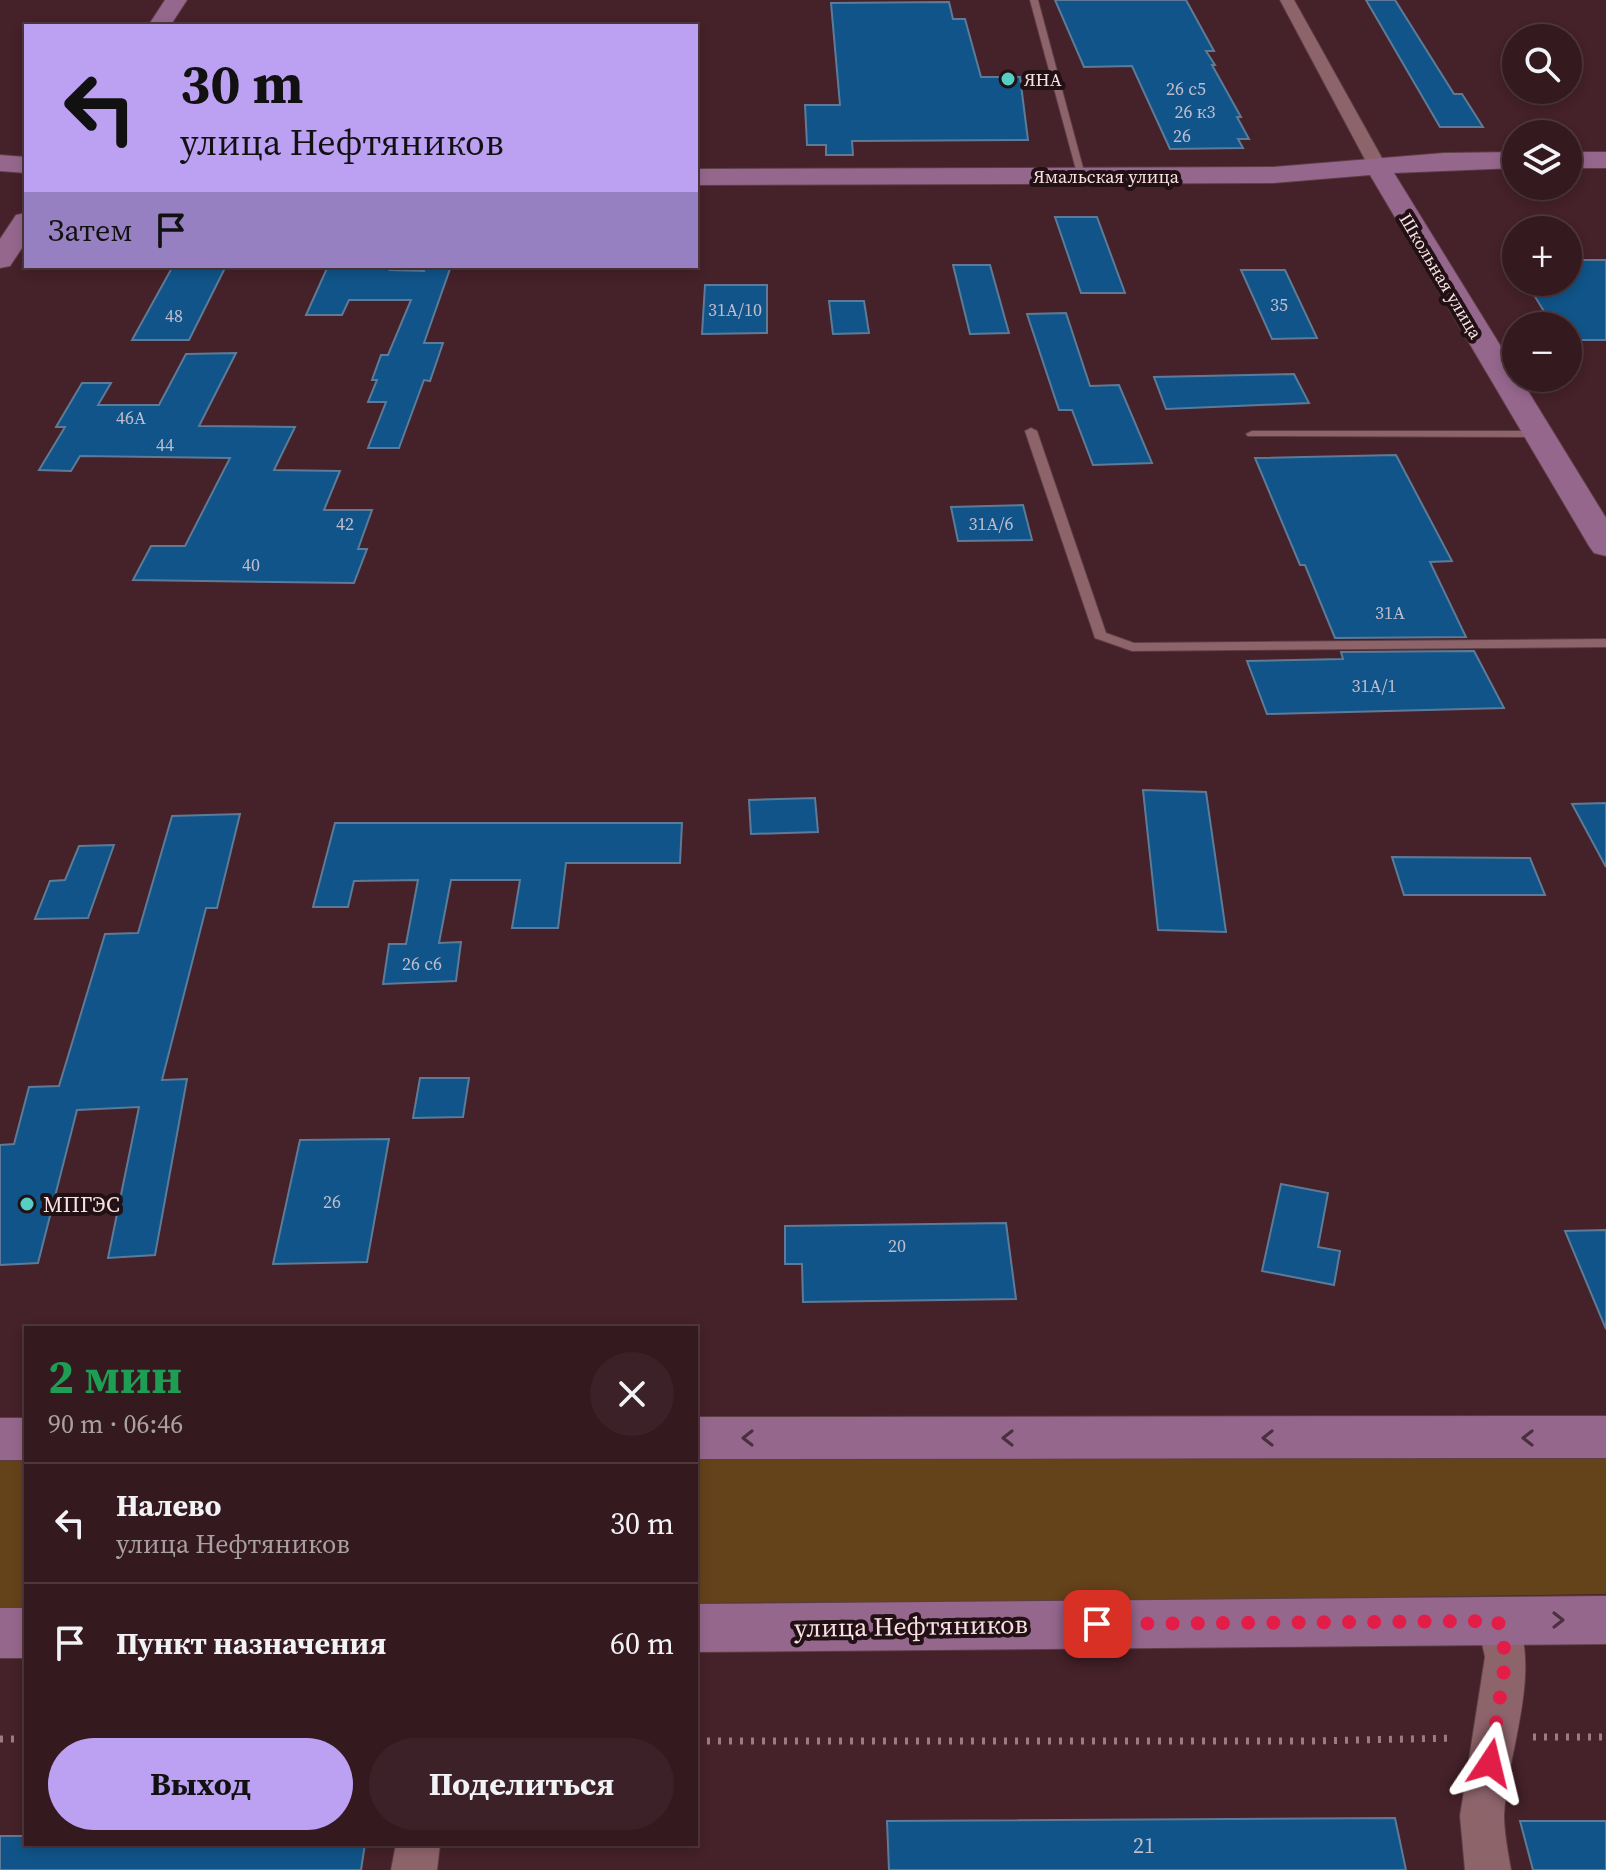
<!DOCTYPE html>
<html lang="ru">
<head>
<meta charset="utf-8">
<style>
  body { margin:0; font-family:"Source Serif 4",serif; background:#3c2228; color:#f1f3f6; height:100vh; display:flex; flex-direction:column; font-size:30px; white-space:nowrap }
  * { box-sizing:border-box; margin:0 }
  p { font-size:26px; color:#a9a0a4 }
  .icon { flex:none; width:44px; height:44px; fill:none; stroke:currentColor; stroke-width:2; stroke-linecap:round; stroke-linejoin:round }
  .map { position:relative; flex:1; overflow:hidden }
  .drawer { position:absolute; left:24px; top:1326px; width:674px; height:520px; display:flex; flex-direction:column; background:#34191f; border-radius:0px; box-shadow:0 4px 12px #0003,0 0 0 2px #4e383d }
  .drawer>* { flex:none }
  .banner { position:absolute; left:24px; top:24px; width:674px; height:244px; border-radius:0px; box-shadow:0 4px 12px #0003,0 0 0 2px #4e383d; background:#bca0f2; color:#111; overflow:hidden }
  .tools { position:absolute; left:1502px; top:24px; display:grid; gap:16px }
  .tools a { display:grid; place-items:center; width:80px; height:80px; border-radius:50%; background:#34191f; box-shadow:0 4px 12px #0003,0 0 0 2px #4e383d; font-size:40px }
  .pin { position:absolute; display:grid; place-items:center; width:68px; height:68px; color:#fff; margin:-34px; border-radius:16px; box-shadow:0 4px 12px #0006 }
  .me { position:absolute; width:88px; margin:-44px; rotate:10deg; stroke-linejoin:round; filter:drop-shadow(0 0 6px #0008) }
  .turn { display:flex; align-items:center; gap:28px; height:168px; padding:0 24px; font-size:36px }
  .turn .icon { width:104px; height:104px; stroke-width:2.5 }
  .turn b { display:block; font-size:56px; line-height:68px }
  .then { display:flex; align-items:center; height:76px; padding:0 24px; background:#0003; gap:16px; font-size:30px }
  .round { display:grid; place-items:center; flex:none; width:84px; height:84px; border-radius:42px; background:#3c2228 }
  .headline { display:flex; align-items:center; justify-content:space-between; height:136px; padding:0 24px }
  h1 { font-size:48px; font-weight:700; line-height:60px; color:#1e9e55 }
  .cta { display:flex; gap:16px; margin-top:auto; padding:16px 24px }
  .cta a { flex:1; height:92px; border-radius:48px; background:#bca0f2; color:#111; font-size:32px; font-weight:700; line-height:92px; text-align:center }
  .cta a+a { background:#3c2228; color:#f1f3f6 }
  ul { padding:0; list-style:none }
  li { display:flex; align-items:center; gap:24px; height:120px; padding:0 24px; border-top:2px solid #4e383d }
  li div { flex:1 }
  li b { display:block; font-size:30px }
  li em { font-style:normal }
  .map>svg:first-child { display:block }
  .green { fill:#64421a }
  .building { fill:#105489; stroke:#5d7b97; stroke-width:2 }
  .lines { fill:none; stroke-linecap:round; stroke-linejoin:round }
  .lane-casing { stroke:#5c3d44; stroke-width:2 }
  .street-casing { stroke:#5c3d44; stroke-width:2 }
  .secondary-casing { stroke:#5c3d44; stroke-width:2 }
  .path { stroke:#9b7c83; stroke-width:7; stroke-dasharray:3 8; stroke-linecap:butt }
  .lane { fill:#8e646b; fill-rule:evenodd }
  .street { fill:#8e646b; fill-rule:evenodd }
  .secondary { fill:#96678d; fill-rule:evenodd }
  .oneway { stroke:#4a2f3e }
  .route { stroke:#e11d48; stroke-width:14; stroke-dasharray:0 25.2 }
  .poi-dot { fill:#56cec4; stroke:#211114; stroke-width:3 }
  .labels { text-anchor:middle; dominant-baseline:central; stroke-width:8; stroke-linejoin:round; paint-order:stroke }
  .far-poi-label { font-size:18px; fill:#f9e0e4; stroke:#211114; text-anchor:start }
  .number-label { font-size:18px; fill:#bfbdcd }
  .far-street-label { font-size:18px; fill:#f9e0e4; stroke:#211114 }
  .poi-label { font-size:22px; fill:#f9e0e4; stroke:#211114; text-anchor:start }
  .near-number-label { font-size:22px; fill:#bfbdcd }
  .near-street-label { font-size:26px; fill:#f9e0e4; stroke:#211114 }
</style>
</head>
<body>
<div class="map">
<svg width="1606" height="1870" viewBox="0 0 1606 1870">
  <rect width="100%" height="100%" fill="#452129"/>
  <g class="green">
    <polygon points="696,1457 1606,1457 1606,1594 1074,1602 696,1603"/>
    <rect x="0" y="1458" width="26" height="149"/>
  </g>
  <g class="building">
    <polygon points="1055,0 1186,0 1214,51 1206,51 1215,65 1212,65 1241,117 1237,117 1249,139 1238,139 1243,148 1170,149 1132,66 1084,67"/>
    <polygon points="1366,0 1395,0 1454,94 1462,94 1483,127 1440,127"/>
    <polygon points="949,2 953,19 965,19 981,77 1020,77 1028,140 852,141 853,155 826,155 826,145 807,145 805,105 840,105 831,3"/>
    <polygon points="1055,217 1097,217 1125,293 1081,293"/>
    <polygon points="1568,260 1606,260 1606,340 1568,340 1568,326 1553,326 1526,282 1568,282"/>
    <polygon points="953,265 990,265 1009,333 970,334"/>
    <polygon points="173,266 226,266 189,340 132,340"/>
    <polygon points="328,266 392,266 390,270 424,271 426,266 451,266 424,343 443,343 430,381 424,380 399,448 368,448 386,402 368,402 377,380 372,380 381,355 388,355 411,300 349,300 342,315 306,315"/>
    <polygon points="1241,270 1285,270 1317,338 1272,339"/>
    <polygon points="705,285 767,285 767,333 702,334"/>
    <polygon points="829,301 864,301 869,333 833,334"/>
    <polygon points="1066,313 1090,386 1119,385 1152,463 1093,465 1072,410 1059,410 1027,314"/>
    <polygon points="236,353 199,426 295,427 274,470 340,471 324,510 372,510 358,549 367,549 354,583 133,580 151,546 185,546 230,458 80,456 71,471 39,470 65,427 56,427 82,383 111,383 98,405 159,405 186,354"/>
    <polygon points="1294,374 1309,403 1166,409 1154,377"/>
    <polygon points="1396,455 1452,561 1430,562 1466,637 1335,638 1305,565 1300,565 1255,458"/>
    <polygon points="1023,505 1032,540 958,541 951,507"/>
    <polygon points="1474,651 1504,708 1267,714 1247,661 1343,659 1341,652"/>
    <polygon points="1143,790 1206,792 1226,932 1158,930"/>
    <polygon points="815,798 818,832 751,834 749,800"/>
    <polygon points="1606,803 1606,867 1572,804"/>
    <polygon points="240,814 217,908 206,908 162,1080 187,1079 155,1255 108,1258 139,1107 77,1110 38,1263 0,1265 0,1145 14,1144 29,1087 59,1086 105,934 138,933 172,816"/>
    <polygon points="335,823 682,823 680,863 566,863 558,928 512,928 520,880 451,880 439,943 461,942 456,981 383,984 389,944 406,944 418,880 354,881 348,907 313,907"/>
    <polygon points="114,845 88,918 35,919 50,881 65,880 79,846"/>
    <polygon points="1392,857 1530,858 1545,895 1404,895"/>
    <polygon points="420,1078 469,1078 463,1117 413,1118"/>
    <polygon points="389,1139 367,1262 273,1264 300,1140"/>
    <polygon points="1281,1184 1328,1193 1318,1247 1340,1251 1334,1285 1262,1271"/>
    <polygon points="1006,1223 1016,1299 803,1302 802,1264 785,1264 785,1226"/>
    <polygon points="1606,1230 1606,1329 1565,1231"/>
    <polygon points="1395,1818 1406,1870 889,1870 887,1821"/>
    <polygon points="1520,1821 1606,1821 1606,1870 1533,1870"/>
    <polygon points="0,1836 26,1836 26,1844 365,1844 361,1870 0,1870"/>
  </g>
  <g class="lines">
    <g class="lane-casing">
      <g id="lane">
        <polygon points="1030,0 1038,0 1086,179 1078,177"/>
        <polygon points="1031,428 1037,431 1106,633 1134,643 1606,639 1606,647 1132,651 1095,638 1025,431"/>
        <polygon points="1252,431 1537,431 1543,434 1537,437 1248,436 1246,434"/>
      </g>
    </g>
    <g class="street-casing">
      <g id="street">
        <polygon points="1280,0 1294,0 1387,167 1384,171 1372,171 1369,167"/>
        <path d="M1498 1604 1513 1609C1544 1670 1507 1750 1504 1815 1504 1833 1508 1852 1511 1870H1465L1460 1816 1485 1657 1477 1621 1483 1609Z"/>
        <polygon points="396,1844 440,1844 437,1870 391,1870"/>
      </g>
    </g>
    <g class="secondary-casing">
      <g id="secondary">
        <polygon points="165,0 187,0 170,26 148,26"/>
        <polygon points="1516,152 1516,168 1394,173 1516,371 1516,378 1520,378 1606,518 1606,556 1594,553 1589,546 1370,175 1273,183 696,185 696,169 1273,167 1444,153"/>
        <rect x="1568" y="152" width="38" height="16"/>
        <polygon points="0,155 26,157 26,173 0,171"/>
        <polygon points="26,213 26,242 10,266 0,268 0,239 16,215"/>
        <polygon points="1606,1416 1606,1458 696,1459 696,1417"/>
        <rect x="0" y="1418" width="26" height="42"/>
        <polygon points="1606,1596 1606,1644 696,1652 696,1604"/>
        <rect x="0" y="1608" width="26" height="50"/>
      </g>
    </g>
    <g class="path">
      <polyline points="1533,1737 1606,1737"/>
      <polyline points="0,1739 26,1739"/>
      <polyline points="696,1741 1311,1741 1455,1738"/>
    </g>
    <use href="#lane" class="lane"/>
    <use href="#street" class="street"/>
    <use href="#secondary" class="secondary"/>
  </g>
  <defs><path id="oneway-chevron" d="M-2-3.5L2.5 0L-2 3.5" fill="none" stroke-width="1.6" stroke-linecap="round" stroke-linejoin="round" transform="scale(2)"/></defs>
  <g class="oneway">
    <use href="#oneway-chevron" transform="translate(748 1438) rotate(180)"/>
    <use href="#oneway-chevron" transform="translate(1008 1438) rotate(180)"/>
    <use href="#oneway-chevron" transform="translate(1268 1438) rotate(180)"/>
    <use href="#oneway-chevron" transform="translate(1528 1438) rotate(180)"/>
    <use href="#oneway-chevron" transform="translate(1558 1620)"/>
  </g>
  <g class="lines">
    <polyline class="route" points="1097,1624 1498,1621 1506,1657 1490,1763"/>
  </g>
  <g class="poi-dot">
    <circle cx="1008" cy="79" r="8"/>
    <circle cx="27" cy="1204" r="8"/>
  </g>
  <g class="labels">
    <g class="far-poi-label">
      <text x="1024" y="79">ЯНА</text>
    </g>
    <g class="number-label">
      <text x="1186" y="88">26 с5</text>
      <text x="1195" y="111">26 к3</text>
      <text x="1182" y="135">26</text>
      <text x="1279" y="304">35</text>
      <text x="735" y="309">31А/10</text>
      <text x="174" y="315">48</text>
      <text x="131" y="417">46А</text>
      <text x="165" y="444">44</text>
      <text x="345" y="523">42</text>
      <text x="991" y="523">31А/6</text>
      <text x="251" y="564">40</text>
      <text x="1390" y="612">31А</text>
      <text x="1374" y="685">31А/1</text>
      <text x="422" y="963">26 с6</text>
      <text x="332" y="1201">26</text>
      <text x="897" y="1245">20</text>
    </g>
    <g class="far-street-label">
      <text x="1106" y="176">Ямальская улица</text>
      <text transform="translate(1441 276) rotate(59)">Школьная улица</text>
    </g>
    <g class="poi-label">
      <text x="43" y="1204">МПГЭС</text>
    </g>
    <g class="near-number-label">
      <text x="1144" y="1845">21</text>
    </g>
    <g class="near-street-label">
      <text transform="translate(911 1626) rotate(-1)">улица Нефтяников</text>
    </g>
  </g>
</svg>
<div class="tools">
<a><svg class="icon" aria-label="search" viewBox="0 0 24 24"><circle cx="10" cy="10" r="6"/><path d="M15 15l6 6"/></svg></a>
<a><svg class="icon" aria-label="layers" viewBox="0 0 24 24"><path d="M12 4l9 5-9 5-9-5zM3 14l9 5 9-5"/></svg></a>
<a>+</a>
<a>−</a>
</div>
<div class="pin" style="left:1097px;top:1624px;background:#d93025"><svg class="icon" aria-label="arrive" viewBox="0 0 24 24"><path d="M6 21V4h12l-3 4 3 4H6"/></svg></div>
<svg class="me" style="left:1490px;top:1763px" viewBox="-20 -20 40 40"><path d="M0-17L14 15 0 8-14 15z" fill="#e11d48" stroke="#fff" stroke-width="4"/></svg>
<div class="banner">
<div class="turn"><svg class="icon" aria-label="left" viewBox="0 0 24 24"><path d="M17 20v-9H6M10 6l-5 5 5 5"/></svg><div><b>30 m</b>улица Нефтяников</div></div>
<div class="then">Затем<svg class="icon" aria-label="arrive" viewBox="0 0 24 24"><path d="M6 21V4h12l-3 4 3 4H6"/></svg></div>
</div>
<section class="drawer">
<div class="headline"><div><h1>2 мин</h1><p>90 m · 06:46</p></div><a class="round"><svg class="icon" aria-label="close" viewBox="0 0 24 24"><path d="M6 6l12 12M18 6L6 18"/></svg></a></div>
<ul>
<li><svg class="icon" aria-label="left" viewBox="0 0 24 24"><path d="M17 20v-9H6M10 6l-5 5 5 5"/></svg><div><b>Налево</b><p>улица Нефтяников</p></div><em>30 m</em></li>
<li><svg class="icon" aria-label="arrive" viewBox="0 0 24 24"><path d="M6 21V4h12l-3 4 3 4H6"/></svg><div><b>Пункт назначения</b></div><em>60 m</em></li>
</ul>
<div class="cta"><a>Выход</a><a>Поделиться</a></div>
</section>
</div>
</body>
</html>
